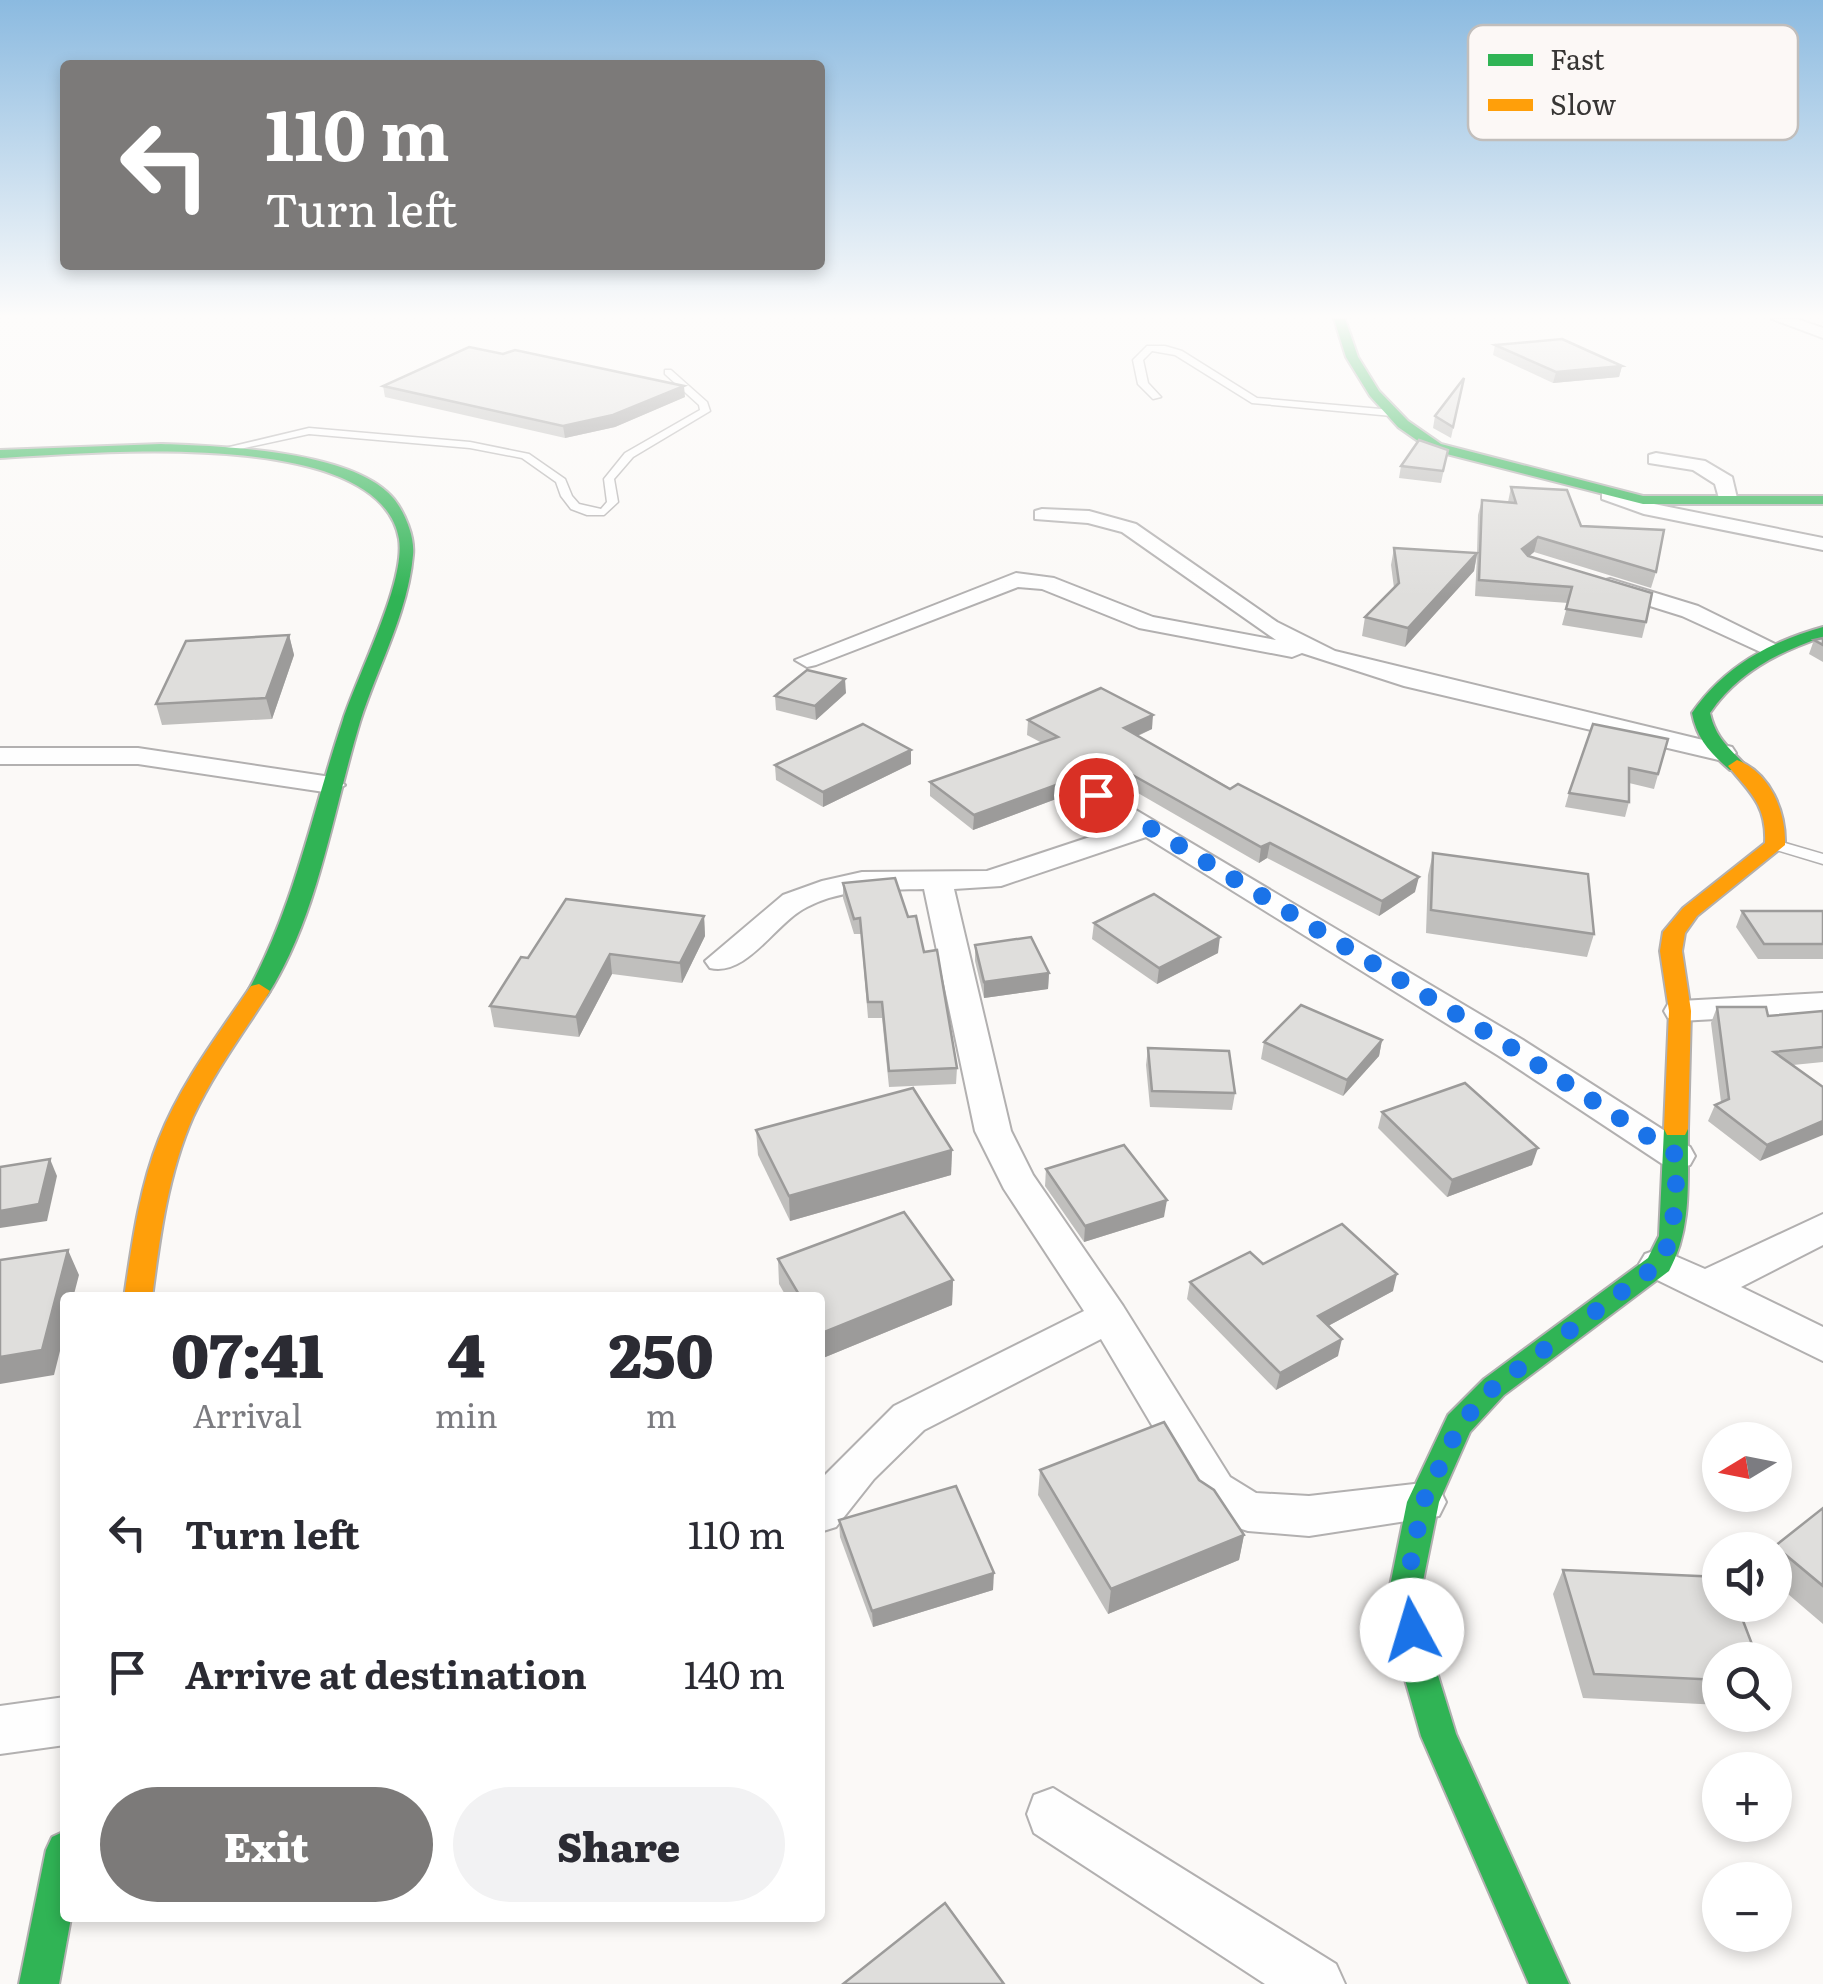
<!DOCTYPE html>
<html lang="en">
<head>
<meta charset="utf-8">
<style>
  body { margin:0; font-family:Literata,serif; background:#f2f2f3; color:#2b2b33; height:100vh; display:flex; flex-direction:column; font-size:38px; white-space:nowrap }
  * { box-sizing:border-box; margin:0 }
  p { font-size:32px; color:#7c7c81 }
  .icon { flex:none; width:55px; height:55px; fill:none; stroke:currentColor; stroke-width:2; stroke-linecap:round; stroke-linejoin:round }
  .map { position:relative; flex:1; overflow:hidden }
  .side { position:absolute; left:60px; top:1292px; width:765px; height:630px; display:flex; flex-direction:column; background:#fff; border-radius:10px; box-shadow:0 5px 15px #0003 }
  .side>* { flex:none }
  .hud { position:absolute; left:60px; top:60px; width:765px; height:210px; border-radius:10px; box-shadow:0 5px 15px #0003; background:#7c7a79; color:#fff; overflow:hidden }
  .needle { width:65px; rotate:260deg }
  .tools { position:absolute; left:1702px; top:1422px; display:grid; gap:20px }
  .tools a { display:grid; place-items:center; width:90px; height:90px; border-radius:50%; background:#fff; box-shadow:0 5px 15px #0003; font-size:50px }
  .pin { position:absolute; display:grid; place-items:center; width:85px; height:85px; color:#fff; margin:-42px; border:5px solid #fff; border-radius:50%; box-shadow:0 2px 10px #0007 }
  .me { position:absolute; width:110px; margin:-55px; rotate:354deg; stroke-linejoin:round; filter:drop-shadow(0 0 8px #0008) }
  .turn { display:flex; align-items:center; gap:35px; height:210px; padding:0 40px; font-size:45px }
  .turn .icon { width:130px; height:130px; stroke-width:2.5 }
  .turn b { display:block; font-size:70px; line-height:85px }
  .eta { display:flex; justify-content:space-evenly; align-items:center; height:170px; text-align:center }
  .eta b { font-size:60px; font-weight:800; line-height:70px }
  .action { display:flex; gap:20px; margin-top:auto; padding:20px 40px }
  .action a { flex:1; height:115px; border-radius:60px; background:#7c7a79; color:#fff; font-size:40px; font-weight:800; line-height:115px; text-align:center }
  .action a+a { background:#f2f2f3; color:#2b2b33 }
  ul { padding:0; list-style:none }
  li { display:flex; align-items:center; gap:30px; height:140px; padding:0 40px }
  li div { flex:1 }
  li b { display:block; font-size:38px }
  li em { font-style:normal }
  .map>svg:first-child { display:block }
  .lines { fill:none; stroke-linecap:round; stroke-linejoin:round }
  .lane-casing { stroke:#b2b0b0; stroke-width:3 }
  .street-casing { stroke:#b2b0b0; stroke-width:4 }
  .fast-casing { stroke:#b2b0b0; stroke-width:4 }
  .slow-casing { stroke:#b2b0b0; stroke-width:4 }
  .lane { fill:#fefefe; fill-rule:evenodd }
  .street { fill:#fefefe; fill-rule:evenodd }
  .fast { fill:#30b455; fill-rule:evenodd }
  .slow { fill:#ff9f0a; fill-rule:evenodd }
  .wall { fill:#c0bfbd }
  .shaded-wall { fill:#9c9b9a }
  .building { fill:#dfdedc; stroke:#9c9b9a; stroke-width:2.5 }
  .route { stroke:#1a73e8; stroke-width:18; stroke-dasharray:0 32.4 }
  .key { fill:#fcf8f6; stroke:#c1bebc; stroke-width:2.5 }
  .key-label { font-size:28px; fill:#383635 }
</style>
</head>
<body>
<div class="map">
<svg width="1823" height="1984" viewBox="0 0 1823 1984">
  <rect width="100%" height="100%" fill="#fbf9f7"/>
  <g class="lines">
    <g class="lane-casing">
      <g id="lane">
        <polygon points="1147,346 1165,346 1182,351 1257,398 1392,410 1397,413 1392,416 1252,403 1175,355 1152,351 1143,360 1148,383 1161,397 1153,399 1138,384 1133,360"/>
        <polygon points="665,370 671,370 707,402 710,411 633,457 614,479 618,502 604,515 587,515 571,509 561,496 556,482 522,458 470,448 309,434 226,452 221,449 309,428 470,442 529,454 565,479 572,496 579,504 601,509 607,502 604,479 625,453 700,410 699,405 665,374"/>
        <polygon points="1775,840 1823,854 1823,864 1770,848 1767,845 1770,842"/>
      </g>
    </g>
    <g class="street-casing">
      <g id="street">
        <polygon points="1772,319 1797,319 1823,328 1823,338"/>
        <polygon points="1656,453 1705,461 1732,477 1737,498 1720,502 1715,484 1693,470 1649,463 1649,455"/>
        <polygon points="1609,489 1649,503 1823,538 1823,550 1644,514 1602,499 1602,491"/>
        <polygon points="1042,509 1089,511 1136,524 1277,622 1335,651 1732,747 1736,753 1723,761 1404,686 1302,653 1292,657 1139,628 1042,589 1018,587 816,665 807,667 795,660 1016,573 1054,578 1153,617 1276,640 1122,532 1088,523 1035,519 1035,511"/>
        <polygon points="1610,579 1698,606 1785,649 1773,656 1765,654 1682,616 1602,591 1602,581"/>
        <polygon points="0,748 138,748 331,777 345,785 331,793 138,764 0,764"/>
        <path d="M1097 787 1523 1040 1690 1147 1695 1156 1690 1165 1677 1169 1664 1165 1499 1056 1146 837 1001 886 954 889 1011 1131 1033 1175 1123 1306 1230 1477 1256 1493 1309 1496 1423 1483 1439 1488 1446 1502 1439 1516 1309 1536 1248 1531 1232 1526 1198 1503 1101 1339 924 1430 874 1479 836 1527 820 1532V1480L894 1406 1084 1311 1004 1189 975 1131 924 889C884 890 844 888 807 907 776 922 747 977 710 968L705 961 783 895 822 881 862 872 987 871 1126 825 1087 801 1083 795 1087 789Z"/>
        <polygon points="1823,993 1823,1013 1680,1021 1668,1018 1664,1011 1668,1004 1680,1001"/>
        <polygon points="1823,1214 1823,1245 1741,1287 1823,1327 1823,1361 1645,1274 1639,1264 1645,1254 1659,1249 1705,1269"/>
        <polygon points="65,1697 65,1745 0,1754 0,1706"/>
        <polygon points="1053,1788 1336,1964 1345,1984 1265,1984 1034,1833 1027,1814 1034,1795"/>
      </g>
    </g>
    <g class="fast-casing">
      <g id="fast">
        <polygon points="1334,319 1345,319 1358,357 1379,391 1408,421 1441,444 1643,496 1823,496 1823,504 1643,504 1431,450 1398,427 1370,396 1346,357"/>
        <path d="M161 444C220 446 354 450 394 499 405 513 415 537 413 555 408 613 377 668 360 722 332 814 319 914 267 996L259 998 248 991C295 905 312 812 343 720 357 676 406 582 399 539 379 424 85 454 0 458V450Z"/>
        <path d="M1823 627V637C1778 652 1737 673 1710 713 1716 739 1729 747 1746 766L1744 770H1730C1710 753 1697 739 1692 713 1724 667 1769 642 1823 627Z"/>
        <path d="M1676 1121 1685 1123 1688 1129C1687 1178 1693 1227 1669 1271L1504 1395 1470 1432 1439 1502 1421 1591 1436 1669 1456 1734 1569 1984H1529L1421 1736 1402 1669 1389 1591 1407 1502 1448 1415 1484 1379 1648 1258 1659 1236 1664 1129 1667 1123Z"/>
        <polygon points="65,1831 65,1918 71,1918 59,1984 19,1984 46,1850 52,1837"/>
      </g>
    </g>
    <g class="slow-casing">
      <g id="slow">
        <path d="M1737 760C1771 773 1786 812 1785 845L1697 916 1685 933 1682 951 1691 1011 1688 1129 1685 1135H1667L1664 1129 1669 1011 1660 951 1663 932 1683 908 1765 843C1767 806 1750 792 1728 766Z"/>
        <path d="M259 984 270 991C244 1032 214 1072 193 1117 168 1174 160 1236 152 1298H124C132 1244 139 1189 159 1139 181 1083 218 1035 251 986Z"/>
      </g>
    </g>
    <use href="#lane" class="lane"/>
    <use href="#street" class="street"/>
    <use href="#fast" class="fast"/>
    <use href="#slow" class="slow"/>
  </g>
  <g class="wall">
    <polygon points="1495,345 1622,366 1619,377 1553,383 1493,355"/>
    <polygon points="1464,378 1451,438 1433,428 1435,416"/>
    <polygon points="383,386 685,397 615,427 565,438 385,397"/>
    <polygon points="1448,450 1441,483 1399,478 1401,466"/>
    <polygon points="1511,487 1581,526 1656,572 1651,588 1534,552 1529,556 1646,622 1642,638 1562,625 1568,603 1475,596 1477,556 1474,571 1405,647 1362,636 1365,617 1394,588 1391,565 1394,548 1477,553 1478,515 1482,500 1508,502"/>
    <polygon points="289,635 294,655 272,719 162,725 156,704"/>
    <polygon points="1823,638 1823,662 1809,654 1814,640"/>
    <polygon points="846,693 816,720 776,710 775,696"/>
    <polygon points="1028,720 1152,729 1138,736 1415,892 1379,916 1267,858 1259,863 1112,778 973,830 930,796 930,782 1042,743 1027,735"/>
    <polygon points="1668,739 1654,789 1629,783 1629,802 1625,817 1565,807 1569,793"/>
    <polygon points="911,764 823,807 776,780 775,765"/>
    <polygon points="1433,853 1594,934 1587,957 1426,933 1428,875"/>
    <polygon points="843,883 908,917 924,952 957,1068 956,1084 889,1087 882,1018 868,1018 861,934 854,934 843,898"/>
    <polygon points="1742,911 1823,911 1823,959 1758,959 1736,927"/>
    <polygon points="704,916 705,936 682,983 612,974 579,1037 494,1027 490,1006 528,958"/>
    <polygon points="1094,923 1218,953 1157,984 1092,939"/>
    <polygon points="975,945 1049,973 1048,989 984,998 975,961"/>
    <polygon points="1717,1007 1768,1016 1823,1011 1823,1062 1793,1065 1823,1087 1760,1161 1708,1121 1715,1105 1721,1102 1711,1023"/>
    <polygon points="1382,1040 1379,1056 1343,1096 1261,1059 1264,1042"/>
    <polygon points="1148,1048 1235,1093 1232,1110 1150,1107 1146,1065"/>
    <polygon points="1382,1112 1532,1165 1447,1197 1378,1128"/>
    <polygon points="756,1130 952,1150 951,1175 790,1221 758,1155"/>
    <polygon points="1046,1169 1164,1217 1084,1242 1045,1186"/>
    <polygon points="778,1259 953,1280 952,1305 823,1358 820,1352 820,1298 787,1298 779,1284"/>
    <polygon points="1263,1264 1393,1291 1328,1326 1338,1356 1276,1390 1187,1299 1190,1282"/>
    <polygon points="1040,1470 1199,1480 1244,1535 1239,1560 1108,1614 1038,1495"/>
    <polygon points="1823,1508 1823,1624 1775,1583 1775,1550 1772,1550 1775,1546"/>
    <polygon points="839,1520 993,1590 873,1627 840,1537"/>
    <polygon points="1563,1570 1720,1660 1720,1705 1583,1698 1553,1594"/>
  </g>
  <g class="shaded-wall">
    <polygon points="1622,366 1619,377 1553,383 1556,372"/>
    <polygon points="684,386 685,397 615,427 565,438 563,426"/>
    <polygon points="1538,537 1534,552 1519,565 1522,549"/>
    <polygon points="1477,553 1474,571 1405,647 1408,628"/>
    <polygon points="289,635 294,655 272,719 266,698"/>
    <polygon points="845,679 846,693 816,720 815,706"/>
    <polygon points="1153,715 1152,729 1123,742 1124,728"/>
    <polygon points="911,750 911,764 823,807 823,792"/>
    <polygon points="1113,764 1112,778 973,830 974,815"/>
    <polygon points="1270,843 1267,858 1259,863 1261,847"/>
    <polygon points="1419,877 1415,892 1379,916 1382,901"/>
    <polygon points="704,916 705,936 682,983 680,963"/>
    <polygon points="1220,937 1218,953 1157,984 1159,968"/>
    <polygon points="610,954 612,974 579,1037 576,1017"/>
    <polygon points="1049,973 1048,989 984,998 984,982"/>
    <polygon points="1382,1040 1379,1056 1343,1096 1347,1080"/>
    <polygon points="1823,1121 1823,1135 1760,1161 1767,1145"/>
    <polygon points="1538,1148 1532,1165 1447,1197 1452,1180"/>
    <polygon points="952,1150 951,1175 790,1221 789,1196"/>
    <polygon points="50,1159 57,1176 47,1221 0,1228 0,1211"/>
    <polygon points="1167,1200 1164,1217 1084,1242 1085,1226"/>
    <polygon points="68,1250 79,1275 73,1298 65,1298 65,1331 54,1375 0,1384 0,1357"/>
    <polygon points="1397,1274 1393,1291 1315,1333 1318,1316"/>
    <polygon points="953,1280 952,1305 823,1358 822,1333"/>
    <polygon points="1342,1339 1338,1356 1276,1390 1280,1373"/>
    <polygon points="1244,1535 1239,1560 1108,1614 1111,1589"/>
    <polygon points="994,1573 993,1590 873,1627 872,1611"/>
  </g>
  <g class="building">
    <polygon points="1562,339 1622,366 1556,372 1495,345"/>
    <polygon points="469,347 503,354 515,350 684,386 613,415 563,426 383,386"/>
    <polygon points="1464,378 1453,427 1435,416"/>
    <polygon points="1419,440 1448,450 1443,471 1401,466"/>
    <polygon points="1511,487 1567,490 1581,526 1664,530 1656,572 1538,537 1522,549 1528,556 1652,593 1646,622 1566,609 1572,587 1479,580 1482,500 1516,503"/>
    <polygon points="1394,548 1477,553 1408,628 1365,617 1399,583"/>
    <polygon points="289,635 266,698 156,704 186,641"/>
    <polygon points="1823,638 1823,645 1814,640"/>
    <polygon points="807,670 845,679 815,706 775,696"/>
    <polygon points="1101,688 1153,715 1124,728 1230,789 1238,784 1419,877 1382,901 1270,843 1261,847 1113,764 974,815 930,782 1058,737 1028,720"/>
    <polygon points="863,724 911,750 823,792 775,765"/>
    <polygon points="1593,724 1668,739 1658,774 1629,768 1629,802 1569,793"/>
    <polygon points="1433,853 1588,874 1594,934 1431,910"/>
    <polygon points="895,878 908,917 916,916 924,952 937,950 957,1068 889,1071 882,1002 868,1002 860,918 854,919 843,883"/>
    <polygon points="1154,894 1220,937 1159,968 1094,923"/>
    <polygon points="566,899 704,916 680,963 610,954 576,1017 490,1006 521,957 528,958"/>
    <polygon points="1742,911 1823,911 1823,944 1764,944"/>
    <polygon points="1031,937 1049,973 984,982 975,945"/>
    <polygon points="1301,1005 1382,1040 1347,1080 1264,1042"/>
    <polygon points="1717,1007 1766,1007 1768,1016 1823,1011 1823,1047 1774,1052 1823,1087 1823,1121 1767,1145 1715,1105 1729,1099"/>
    <polygon points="1148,1048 1229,1051 1235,1093 1152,1091"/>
    <polygon points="1465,1083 1538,1148 1452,1180 1382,1112"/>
    <polygon points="913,1088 952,1150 789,1196 756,1130"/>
    <polygon points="1124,1145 1167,1200 1085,1226 1046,1169"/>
    <polygon points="50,1159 39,1204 0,1211 0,1167"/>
    <polygon points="904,1212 953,1280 822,1333 820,1329 820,1298 801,1298 778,1259"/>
    <polygon points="1342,1224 1397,1274 1318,1316 1342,1339 1280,1373 1190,1282 1250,1252 1263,1264"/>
    <polygon points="68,1250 42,1350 0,1357 0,1260"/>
    <polygon points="1164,1422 1199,1480 1214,1490 1244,1535 1111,1589 1040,1470"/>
    <polygon points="956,1486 994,1573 872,1611 839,1520"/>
    <polygon points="1823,1508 1823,1586 1775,1546"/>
    <polygon points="1563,1570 1720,1577 1720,1605 1737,1605 1758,1660 1720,1660 1720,1680 1594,1674"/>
    <polygon points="945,1903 1004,1984 843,1984"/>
  </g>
  <linearGradient id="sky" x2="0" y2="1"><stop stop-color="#8bbae0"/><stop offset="0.53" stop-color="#fdfcfb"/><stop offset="1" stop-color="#fdfcfb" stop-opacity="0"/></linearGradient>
  <rect width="1823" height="597" fill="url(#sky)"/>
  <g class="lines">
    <polyline class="route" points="1096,795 1512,1048 1678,1156 1672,1236 1659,1264 1494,1387 1460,1424 1423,1502 1405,1591 1412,1630"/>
  </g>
  <rect x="1468" y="25" width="330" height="115" rx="15" class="key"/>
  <rect x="1488" y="54" width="45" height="12" fill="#30b455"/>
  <rect x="1488" y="99" width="45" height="12" fill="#ff9f0a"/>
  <g class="key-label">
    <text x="1550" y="70">Fast</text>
    <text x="1550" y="115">Slow</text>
  </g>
</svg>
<div class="tools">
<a><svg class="needle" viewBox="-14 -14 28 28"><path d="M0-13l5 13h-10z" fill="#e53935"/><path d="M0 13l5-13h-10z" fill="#7c7c81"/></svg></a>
<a><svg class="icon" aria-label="sound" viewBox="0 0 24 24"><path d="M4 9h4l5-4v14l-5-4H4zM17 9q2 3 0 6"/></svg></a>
<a><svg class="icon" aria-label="search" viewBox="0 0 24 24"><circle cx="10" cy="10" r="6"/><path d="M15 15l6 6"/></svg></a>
<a>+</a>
<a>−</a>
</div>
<div class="pin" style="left:1096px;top:795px;background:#d93025"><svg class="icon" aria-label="arrive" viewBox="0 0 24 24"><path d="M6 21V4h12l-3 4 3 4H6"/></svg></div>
<svg class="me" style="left:1412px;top:1630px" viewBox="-20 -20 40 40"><circle r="19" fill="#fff"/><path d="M0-13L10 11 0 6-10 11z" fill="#1a73e8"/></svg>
<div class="hud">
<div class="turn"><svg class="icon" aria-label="left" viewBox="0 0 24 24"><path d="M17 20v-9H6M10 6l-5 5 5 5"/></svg><div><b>110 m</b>Turn left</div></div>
</div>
<section class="side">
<div class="eta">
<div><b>07:41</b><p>Arrival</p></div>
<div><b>4</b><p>min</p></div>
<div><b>250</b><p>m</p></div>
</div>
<ul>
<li><svg class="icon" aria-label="left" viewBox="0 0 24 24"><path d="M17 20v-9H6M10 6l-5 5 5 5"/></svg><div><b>Turn left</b></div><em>110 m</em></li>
<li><svg class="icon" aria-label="arrive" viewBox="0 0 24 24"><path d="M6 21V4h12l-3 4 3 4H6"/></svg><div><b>Arrive at destination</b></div><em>140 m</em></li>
</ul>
<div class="action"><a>Exit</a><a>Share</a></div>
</section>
</div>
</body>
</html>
